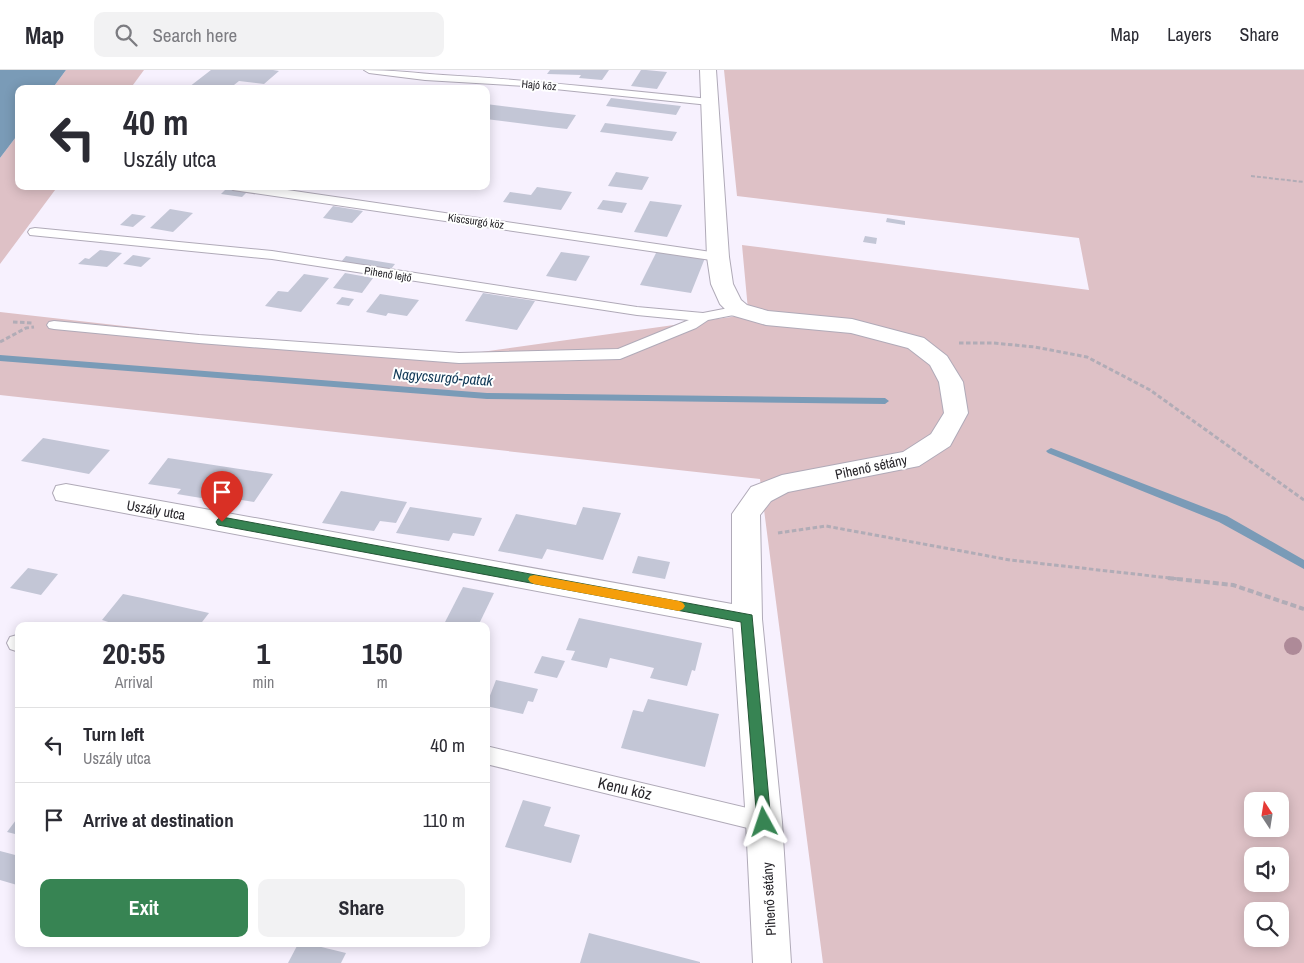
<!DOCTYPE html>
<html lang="en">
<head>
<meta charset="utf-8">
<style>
  body { margin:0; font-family:"Archivo Narrow",sans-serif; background:#f2f2f3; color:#2b2b33; height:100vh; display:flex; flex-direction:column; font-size:19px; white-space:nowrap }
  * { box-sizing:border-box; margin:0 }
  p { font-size:16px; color:#7c7c81 }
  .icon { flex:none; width:28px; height:28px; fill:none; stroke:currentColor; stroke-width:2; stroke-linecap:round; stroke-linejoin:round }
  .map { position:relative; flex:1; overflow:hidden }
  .panel { position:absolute; left:15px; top:552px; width:475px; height:325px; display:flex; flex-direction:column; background:#fff; border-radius:10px; box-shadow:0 2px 12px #0003 }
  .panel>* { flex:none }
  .banner { position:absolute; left:15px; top:15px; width:475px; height:105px; border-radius:10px; box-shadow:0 2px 12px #0003; background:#fff; color:#2b2b33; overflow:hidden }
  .needle { width:32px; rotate:348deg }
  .tools { position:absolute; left:1244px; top:722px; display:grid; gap:10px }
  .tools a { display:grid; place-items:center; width:45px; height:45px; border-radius:10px; background:#fff; box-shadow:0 2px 12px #0003; font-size:25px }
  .pin { position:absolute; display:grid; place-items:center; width:42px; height:42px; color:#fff; margin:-51px -21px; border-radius:50% 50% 50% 0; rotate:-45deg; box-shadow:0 0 5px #0007 }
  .pin .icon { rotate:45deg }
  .me { position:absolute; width:55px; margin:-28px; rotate:355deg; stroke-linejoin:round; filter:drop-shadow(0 0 4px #0008) }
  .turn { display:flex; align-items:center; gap:18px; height:105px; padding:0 25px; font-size:22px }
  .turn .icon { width:65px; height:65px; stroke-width:2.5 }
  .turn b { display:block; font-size:35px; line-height:42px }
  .eta { display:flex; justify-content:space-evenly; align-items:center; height:85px; text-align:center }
  .eta b { font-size:30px; font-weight:800; line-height:35px }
  .action { display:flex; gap:10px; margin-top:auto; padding:10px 25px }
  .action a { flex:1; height:58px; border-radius:10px; background:#378453; color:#fff; font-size:20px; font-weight:800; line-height:58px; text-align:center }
  .action a+a { background:#f2f2f3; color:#2b2b33 }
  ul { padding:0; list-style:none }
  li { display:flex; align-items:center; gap:15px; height:75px; padding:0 25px; border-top:1px solid #e1e1e2 }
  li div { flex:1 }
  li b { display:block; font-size:19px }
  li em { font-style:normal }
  header { display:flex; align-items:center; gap:30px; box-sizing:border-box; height:70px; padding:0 25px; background:#fff; border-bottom:1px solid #e1e1e2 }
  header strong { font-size:24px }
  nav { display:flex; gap:28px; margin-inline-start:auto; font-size:18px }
  .search { width:350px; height:45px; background:#f2f2f3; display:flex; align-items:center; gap:12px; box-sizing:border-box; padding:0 18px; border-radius:10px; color:#7c7c81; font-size:19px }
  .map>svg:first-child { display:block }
  .green { fill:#dec1c6; fill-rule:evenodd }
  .water { fill:#7a9bb7 }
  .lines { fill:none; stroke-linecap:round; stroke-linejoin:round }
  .stream { fill:#7a9bb7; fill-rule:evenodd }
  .building { fill:#c3c6d6 }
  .lane-casing { stroke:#b0aab8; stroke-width:2 }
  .street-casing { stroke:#b0aab8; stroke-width:2 }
  .path-far2 { stroke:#b1acb6; stroke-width:2; stroke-dasharray:4 2; stroke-linecap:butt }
  .path-far1 { stroke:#b1acb6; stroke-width:3; stroke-dasharray:4.5 2.5; stroke-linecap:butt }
  .path { stroke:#b1acb6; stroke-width:4; stroke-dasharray:6 3; stroke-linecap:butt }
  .lane { fill:#fff; fill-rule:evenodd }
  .street { fill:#fff; fill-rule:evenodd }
  .tree { fill:#ae8a98 }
  .route { fill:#378453; stroke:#245636 }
  .slow { fill:#f59e0b }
  .labels { text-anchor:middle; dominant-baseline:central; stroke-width:4; stroke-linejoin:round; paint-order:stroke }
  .far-street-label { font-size:11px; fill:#27252a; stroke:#fff }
  .street-label { font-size:14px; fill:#27252a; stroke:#fff }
  .water-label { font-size:15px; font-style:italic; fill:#103856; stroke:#fff }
  .near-street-label { font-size:16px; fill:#27252a; stroke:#fff }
</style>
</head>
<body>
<header>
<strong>Map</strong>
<div class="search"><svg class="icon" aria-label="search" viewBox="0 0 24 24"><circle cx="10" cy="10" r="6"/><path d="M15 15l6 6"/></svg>Search here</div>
<nav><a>Map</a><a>Layers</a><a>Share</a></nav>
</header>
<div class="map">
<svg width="1304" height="893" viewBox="0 0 1304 893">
  <rect width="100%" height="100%" fill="#f7f1fe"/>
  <g class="green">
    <polygon points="66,0 144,0 130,19 52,19"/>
    <path d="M724 0H1304V893H823L760 409 0 325V242L424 290 738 246 748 240 742 175 1089 220 1079 168 737 126ZM1252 731H1280V759H1252ZM1252 786H1280V814H1252ZM1252 841H1280V869H1252Z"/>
    <polygon points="19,63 19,116 58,116 0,194 0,88"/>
  </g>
  <polygon class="water" points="0,0 66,0 52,19 19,19 19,63 0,88"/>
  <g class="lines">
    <g class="stream">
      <polygon points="0,285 487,323 885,328 889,331 885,334 487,329 0,291"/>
      <polygon points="1051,378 1227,446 1304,490 1304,499 1219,452 1048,383 1046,381"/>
    </g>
  </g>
  <g class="building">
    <polygon points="211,0 273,0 279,1 264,14 239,11 229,19 189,17"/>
    <polygon points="550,0 609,0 602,10 579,8 581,5 547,4"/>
    <polygon points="641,0 646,0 667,2 657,19 631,16"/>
    <polygon points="611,28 681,36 676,45 606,36"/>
    <polygon points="486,34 559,43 576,45 567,59 549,57 486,49"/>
    <polygon points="605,53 677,62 672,71 600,62"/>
    <polygon points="616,102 649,107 642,120 608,116"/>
    <polygon points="537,117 572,122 561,140 503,132 510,122 531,125"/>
    <polygon points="227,118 247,122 242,127 221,124"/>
    <polygon points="603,130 627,133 622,143 597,139"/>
    <polygon points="650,131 682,135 667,167 634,162"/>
    <polygon points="333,136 363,141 352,153 323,148"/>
    <polygon points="170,139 193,143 173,162 150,158"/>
    <polygon points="132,144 146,146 133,157 120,155"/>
    <polygon points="887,148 905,151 905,155 886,152"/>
    <polygon points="865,166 877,168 876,174 863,172"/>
    <polygon points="100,180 122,183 107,197 78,194 85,188 89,189"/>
    <polygon points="657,181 705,188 691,223 640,215"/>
    <polygon points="561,182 590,186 576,211 546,206"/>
    <polygon points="133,185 151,188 141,197 123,194"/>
    <polygon points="346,186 395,194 391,199 341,192"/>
    <polygon points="345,203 373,208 362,223 333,218"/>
    <polygon points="304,204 329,208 301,242 265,236 278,221 288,222"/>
    <polygon points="483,223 535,231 517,260 465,251"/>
    <polygon points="380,224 419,230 407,246 388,243 386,246 366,242"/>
    <polygon points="342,227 354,229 349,236 336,234"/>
    <polygon points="43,368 110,380 89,404 21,391"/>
    <polygon points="168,388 273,404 254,432 217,426 213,430 177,424 181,419 148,414"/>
    <polygon points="341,421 407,432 396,453 380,451 374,461 322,453"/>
    <polygon points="410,437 482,448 474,466 453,463 449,471 396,463"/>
    <polygon points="583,437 621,443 603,490 547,479 542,489 498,481 516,444 576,455"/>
    <polygon points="638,486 670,492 665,509 632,503"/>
    <polygon points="28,498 58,504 41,525 10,518"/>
    <polygon points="463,517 494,523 478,556 443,556"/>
    <polygon points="123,524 142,528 209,543 199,556 121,556 102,550"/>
    <polygon points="579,548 702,573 695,601 692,600 687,616 650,608 654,598 610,588 607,598 571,590 575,581 566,580"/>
    <polygon points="542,586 565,591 557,608 534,603"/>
    <polygon points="496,610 538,619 533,632 528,631 523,644 486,636"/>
    <polygon points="648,629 719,644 705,697 621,678 633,640 643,642"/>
    <polygon points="523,730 551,737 544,756 580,765 571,793 505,777"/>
    <polygon points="19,746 19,765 7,762"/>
    <polygon points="0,781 19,786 19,812 17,815 0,810"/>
    <polygon points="589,863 700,892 700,893 580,893"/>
    <polygon points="298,874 309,874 346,883 341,893 288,893"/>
  </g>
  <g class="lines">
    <g class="lane-casing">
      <g id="lane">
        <path d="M364 0C391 0 417 3 443 5 532 10 621 20 709 29L714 32 709 35 526 16 425 10 369 3Z"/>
        <polygon points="227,116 260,116 718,183 725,187 718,191 233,120"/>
        <polygon points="35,158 272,181 637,237 703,243 739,236 744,237 746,240 744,243 708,250 696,258 620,289 459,293 199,273 54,259 49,258 47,255 49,252 54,251 199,265 459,283 618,279 689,250 637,245 272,189 30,165 28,162 30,159"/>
        <polygon points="17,565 19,566 19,582 10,579 7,573 10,567"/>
        <polygon points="486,676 764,742 772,745 775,752 772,759 764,762 486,694"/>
      </g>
    </g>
    <g class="street-casing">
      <polygon id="street" points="700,0 716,0 729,187 733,214 741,230 747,235 768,241 852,249 924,268 947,286 963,312 968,343 950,376 919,396 788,422 771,431 760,445 762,549 782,752 791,893 753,893 746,752 733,558 66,432 56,430 53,423 56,416 66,414 732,534 732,444 751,417 782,405 903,382 931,364 944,343 939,312 930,295 908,278 851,263 766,255 731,245 720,234 711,214 707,187"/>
    </g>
    <polyline class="path-far2" points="1251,106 1304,112"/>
    <g class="path-far1">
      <polyline points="13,252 34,253"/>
      <polyline points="0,272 26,258 34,257"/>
      <polyline points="959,273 993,273 1035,277 1087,287 1150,320 1304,430"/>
      <polyline points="778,463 826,456 1010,490 1179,509"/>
    </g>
    <polyline class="path" points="1168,508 1233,515 1304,539"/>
    <use href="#lane" class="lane"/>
    <use href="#street" class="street"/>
  </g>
  <circle class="tree" cx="1293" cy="576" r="9"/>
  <polygon class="route" points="222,447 752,545 771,752 769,756 764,758 759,756 757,752 741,552 218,455 216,452 218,449"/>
  <polygon class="slow" points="534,505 679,531 683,533 685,536 683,539 679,541 534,514 530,512 528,509 530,506"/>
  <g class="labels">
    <g class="far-street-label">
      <text transform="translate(539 15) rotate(5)">Hajó köz</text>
      <text transform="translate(476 151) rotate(8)">Kiscsurgó köz</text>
      <text transform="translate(388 204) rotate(9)">Pihenő lejtő</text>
    </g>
    <g class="street-label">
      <text transform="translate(871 397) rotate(-12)">Pihenő sétány</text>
      <text transform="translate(156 440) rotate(10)">Uszály utca</text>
      <text transform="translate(769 829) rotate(-93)">Pihenő sétány</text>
    </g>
    <g class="water-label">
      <text transform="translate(443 307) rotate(4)">Nagycsurgó-patak</text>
    </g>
    <g class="near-street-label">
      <text transform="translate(625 718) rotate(13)">Kenu köz</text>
    </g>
  </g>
</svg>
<div class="tools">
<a><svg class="needle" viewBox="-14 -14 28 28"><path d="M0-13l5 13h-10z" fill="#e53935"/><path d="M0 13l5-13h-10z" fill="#7c7c81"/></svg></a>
<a><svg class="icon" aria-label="sound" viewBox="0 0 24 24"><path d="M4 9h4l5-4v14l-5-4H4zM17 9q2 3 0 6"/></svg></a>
<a><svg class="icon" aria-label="search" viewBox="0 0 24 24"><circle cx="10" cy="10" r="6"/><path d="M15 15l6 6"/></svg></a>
</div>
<div class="pin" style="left:222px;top:452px;background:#d93025"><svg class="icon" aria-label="arrive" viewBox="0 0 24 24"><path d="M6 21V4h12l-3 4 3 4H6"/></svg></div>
<svg class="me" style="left:764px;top:752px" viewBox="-20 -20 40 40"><path d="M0-17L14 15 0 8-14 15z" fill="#378453" stroke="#fff" stroke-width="4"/></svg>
<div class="banner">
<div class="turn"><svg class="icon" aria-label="left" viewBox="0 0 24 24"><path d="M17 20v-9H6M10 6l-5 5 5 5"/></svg><div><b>40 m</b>Uszály utca</div></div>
</div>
<section class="panel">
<div class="eta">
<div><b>20:55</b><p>Arrival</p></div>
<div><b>1</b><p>min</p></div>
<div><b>150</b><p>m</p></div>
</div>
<ul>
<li><svg class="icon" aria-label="left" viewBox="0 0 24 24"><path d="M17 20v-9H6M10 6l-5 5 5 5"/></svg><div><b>Turn left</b><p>Uszály utca</p></div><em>40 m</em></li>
<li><svg class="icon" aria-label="arrive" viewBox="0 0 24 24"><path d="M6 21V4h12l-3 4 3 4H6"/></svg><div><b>Arrive at destination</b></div><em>110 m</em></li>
</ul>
<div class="action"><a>Exit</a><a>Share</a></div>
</section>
</div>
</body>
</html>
